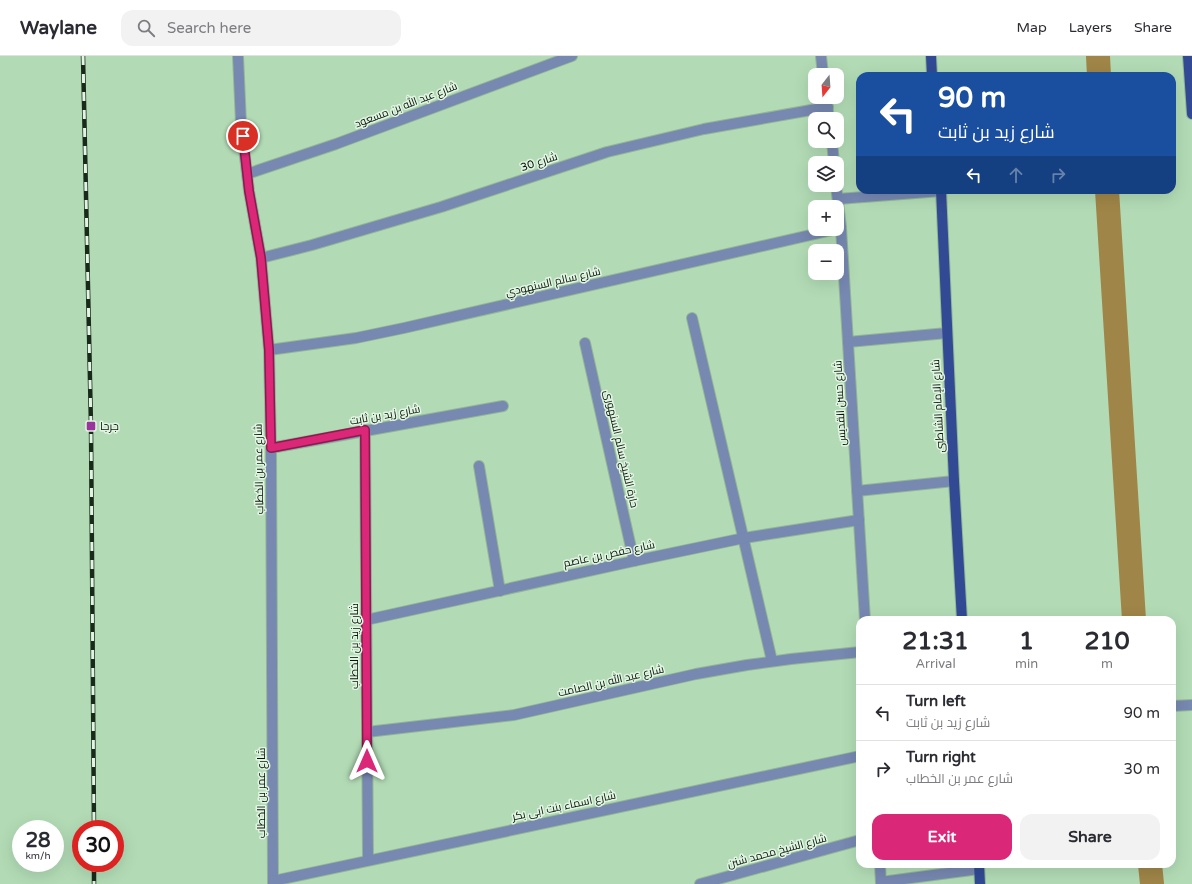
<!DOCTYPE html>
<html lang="en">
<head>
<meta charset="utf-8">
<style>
  body { margin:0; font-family:"Varela Round",Cairo,sans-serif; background:#f2f2f3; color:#2b2b33; height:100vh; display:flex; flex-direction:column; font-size:15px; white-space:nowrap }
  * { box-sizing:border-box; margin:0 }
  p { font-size:13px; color:#7c7c81 }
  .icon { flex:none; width:22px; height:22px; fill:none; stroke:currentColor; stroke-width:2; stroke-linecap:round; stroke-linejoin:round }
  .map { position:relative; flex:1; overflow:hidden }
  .details { position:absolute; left:856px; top:560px; width:320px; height:252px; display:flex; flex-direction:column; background:#fff; border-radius:12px; box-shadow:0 4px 16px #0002 }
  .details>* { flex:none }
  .banner { position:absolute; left:856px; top:16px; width:320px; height:122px; border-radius:12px; box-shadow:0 4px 16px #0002; background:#1a4fa0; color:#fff; overflow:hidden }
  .needle { width:26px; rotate:197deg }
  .tools { position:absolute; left:808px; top:12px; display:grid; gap:8px }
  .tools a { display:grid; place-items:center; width:36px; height:36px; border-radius:8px; background:#fff; box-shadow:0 4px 16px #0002; font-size:20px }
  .speed { position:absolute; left:12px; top:764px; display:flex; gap:8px; font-size:20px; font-weight:700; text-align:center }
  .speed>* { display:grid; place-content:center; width:52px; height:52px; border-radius:50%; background:#fff; box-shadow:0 4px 16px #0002; line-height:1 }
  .speed small { font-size:10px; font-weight:400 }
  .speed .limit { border:6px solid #d22; background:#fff; color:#111 }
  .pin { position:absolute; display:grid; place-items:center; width:34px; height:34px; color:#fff; margin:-17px; border:2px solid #fff; border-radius:50%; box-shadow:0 1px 4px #0007 }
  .me { position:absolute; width:44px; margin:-22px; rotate:0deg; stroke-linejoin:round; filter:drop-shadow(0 0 3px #0008) }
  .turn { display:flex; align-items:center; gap:14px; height:84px; padding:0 16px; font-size:18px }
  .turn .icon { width:52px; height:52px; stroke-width:2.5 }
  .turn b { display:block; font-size:28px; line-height:34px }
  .lanes { display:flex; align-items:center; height:38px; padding:0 16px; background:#0003; justify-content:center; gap:20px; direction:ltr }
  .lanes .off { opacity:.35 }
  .eta { display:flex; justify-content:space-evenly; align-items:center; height:68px; text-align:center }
  .eta b { font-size:24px; font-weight:700; line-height:28px }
  .cta { display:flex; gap:8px; margin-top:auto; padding:8px 16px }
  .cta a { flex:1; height:46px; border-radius:12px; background:#db2777; color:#fff; font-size:16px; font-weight:700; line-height:46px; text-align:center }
  .cta a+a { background:#f2f2f3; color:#2b2b33 }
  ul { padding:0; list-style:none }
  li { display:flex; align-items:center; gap:12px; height:56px; padding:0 16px; border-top:1px solid #e1e1e2 }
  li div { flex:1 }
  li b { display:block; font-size:15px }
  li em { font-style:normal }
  header { display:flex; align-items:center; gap:24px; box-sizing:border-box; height:56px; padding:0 20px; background:#fff; border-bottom:1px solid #e1e1e2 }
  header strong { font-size:19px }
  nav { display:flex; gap:22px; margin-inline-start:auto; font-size:14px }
  .search { width:280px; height:36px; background:#f2f2f3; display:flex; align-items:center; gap:10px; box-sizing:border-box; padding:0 14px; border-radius:12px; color:#7c7c81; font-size:15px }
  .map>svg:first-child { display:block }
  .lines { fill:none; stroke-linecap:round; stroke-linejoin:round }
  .canal { stroke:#9f8547; stroke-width:24 }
  .minor-casing { stroke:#93b796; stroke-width:12 }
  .primary-casing { stroke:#93b796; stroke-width:12 }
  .minor { stroke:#7788b1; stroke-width:10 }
  .primary { stroke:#314a93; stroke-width:10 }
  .rail-casing { stroke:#192a1b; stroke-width:4.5 }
  .rail { stroke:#e1f5e2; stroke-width:3; stroke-dasharray:9; stroke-linecap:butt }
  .route-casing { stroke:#8e194d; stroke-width:10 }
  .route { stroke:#db2777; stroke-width:7 }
  .poi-dot { fill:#99359b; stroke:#e1f5e2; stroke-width:1.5 }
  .labels { text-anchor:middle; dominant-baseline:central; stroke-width:3; stroke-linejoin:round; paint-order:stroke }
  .street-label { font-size:11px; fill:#051307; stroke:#e1f5e2 }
  .poi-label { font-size:11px; fill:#051307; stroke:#e1f5e2; text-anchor:start }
</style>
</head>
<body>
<header>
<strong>Waylane</strong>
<div class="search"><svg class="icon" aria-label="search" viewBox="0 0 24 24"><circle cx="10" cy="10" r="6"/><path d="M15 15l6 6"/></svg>Search here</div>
<nav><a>Map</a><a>Layers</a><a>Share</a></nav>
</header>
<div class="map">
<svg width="1192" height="828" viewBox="0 0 1192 828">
  <rect width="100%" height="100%" fill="#b2dbb5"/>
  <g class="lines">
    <g class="canal">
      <polyline points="1098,0 1099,20"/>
      <polyline points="1107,134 1134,564"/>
      <polyline points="1150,808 1152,828"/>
    </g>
    <g class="minor-casing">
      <g id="minor">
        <polyline points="238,0 241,67 249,135 261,202 269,294 271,392 273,828"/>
        <polyline points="821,0 823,19"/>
        <polyline points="826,41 829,63"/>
        <polyline points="832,85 834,107"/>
        <polyline points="247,118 336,88 572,0"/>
        <polyline points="836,129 841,172 865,564"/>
        <polyline points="838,143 941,135"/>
        <polyline points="261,202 312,189 441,151 607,96 704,73 828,51"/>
        <polyline points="692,262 772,605"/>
        <polyline points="848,286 947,277"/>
        <polyline points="585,287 634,505"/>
        <polyline points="269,294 356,282 404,272 841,172"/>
        <polyline points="365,374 368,804"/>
        <polyline points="271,392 503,350"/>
        <polyline points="479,410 500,535"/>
        <polyline points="857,435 954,425"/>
        <polyline points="366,564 634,505 744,482 859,464"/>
        <polyline points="1172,650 1192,649"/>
        <polyline points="367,676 514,659 696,618 747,609 791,603 860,596"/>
        <polyline points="880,808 881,828"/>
        <polyline points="273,825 860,700"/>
        <polyline points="881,826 979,813"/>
        <polyline points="700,828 860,784"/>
      </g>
    </g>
    <g class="primary-casing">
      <g id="primary">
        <polyline points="931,0 932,20"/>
        <polyline points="1188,0 1192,58"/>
        <polyline points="941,134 954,425 962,564"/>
        <polyline points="979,808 980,828"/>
      </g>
    </g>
    <use href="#minor" class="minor"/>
    <use href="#primary" class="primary"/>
    <g class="rail-casing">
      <g id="rail">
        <polyline points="83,0 91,370 94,773"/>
        <polyline points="94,807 94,828"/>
      </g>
    </g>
    <use href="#rail" class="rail"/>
  </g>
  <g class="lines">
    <g class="route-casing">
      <polyline id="route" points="243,80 249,135 261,202 269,294 271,392 365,374 367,705"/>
    </g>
    <use href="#route" class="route"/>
  </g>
  <rect class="poi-dot" x="86" y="365" width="10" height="10" rx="2"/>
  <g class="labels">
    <g class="street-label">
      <text transform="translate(406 49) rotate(-21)">شارع عبد الله بن مسعود</text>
      <text transform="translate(539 106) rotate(-18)">شارع 30</text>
      <text transform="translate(553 226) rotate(-13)">شارع سالم السنهودي</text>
      <text transform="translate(840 347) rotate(-93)">شارع حسن القديس</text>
      <text transform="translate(938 350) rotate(-93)">شارع الإمام الشاطبى</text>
      <text transform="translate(385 359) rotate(-10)">شارع زيد بن ثابت</text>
      <text transform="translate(621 393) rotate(77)">حارة الشيخ سالم السنهورى</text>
      <text transform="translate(259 413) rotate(-91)">شارع عمر بن الخطاب</text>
      <text transform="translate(609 498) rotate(-12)">شارع حفص بن عاصم</text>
      <text transform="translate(354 590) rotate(-90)">شارع زيد بن الخطاب</text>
      <text transform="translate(611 625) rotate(-13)">شارع عبد الله بن الصامت</text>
      <text transform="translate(261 737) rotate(-90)">شارع عمر بن الخطاب</text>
      <text transform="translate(564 750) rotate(-12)">شارع اسماء بنت ابى بكر</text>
      <text transform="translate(777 795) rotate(-15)">شارع الشيخ محمد شنن</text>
    </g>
    <g class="poi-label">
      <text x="100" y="370">جرجا</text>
    </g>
  </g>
</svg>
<div class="tools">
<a><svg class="needle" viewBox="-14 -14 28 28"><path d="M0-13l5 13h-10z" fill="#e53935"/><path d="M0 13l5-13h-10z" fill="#7c7c81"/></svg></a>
<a><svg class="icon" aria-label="search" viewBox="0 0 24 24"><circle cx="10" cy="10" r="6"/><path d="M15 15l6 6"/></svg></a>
<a><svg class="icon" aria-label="layers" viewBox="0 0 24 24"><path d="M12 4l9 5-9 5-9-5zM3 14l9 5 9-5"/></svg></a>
<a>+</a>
<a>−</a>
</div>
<div class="speed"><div>28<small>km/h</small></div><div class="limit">30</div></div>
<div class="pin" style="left:243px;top:80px;background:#d93025"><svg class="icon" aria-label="arrive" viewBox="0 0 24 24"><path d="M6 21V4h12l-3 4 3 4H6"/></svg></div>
<svg class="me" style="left:367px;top:705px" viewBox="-20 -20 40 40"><path d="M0-17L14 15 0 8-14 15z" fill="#db2777" stroke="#fff" stroke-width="4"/></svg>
<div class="banner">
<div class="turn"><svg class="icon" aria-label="left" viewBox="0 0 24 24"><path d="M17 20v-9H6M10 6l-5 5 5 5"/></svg><div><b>90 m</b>شارع زيد بن ثابت</div></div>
<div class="lanes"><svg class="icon" aria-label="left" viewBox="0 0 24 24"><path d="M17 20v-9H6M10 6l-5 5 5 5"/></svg><svg class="icon off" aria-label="ahead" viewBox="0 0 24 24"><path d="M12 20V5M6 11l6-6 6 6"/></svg><svg class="icon off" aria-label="right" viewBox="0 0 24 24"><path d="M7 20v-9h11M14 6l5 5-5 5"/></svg></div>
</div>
<section class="details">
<div class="eta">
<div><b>21:31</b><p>Arrival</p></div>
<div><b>1</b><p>min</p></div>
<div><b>210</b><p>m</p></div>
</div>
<ul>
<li><svg class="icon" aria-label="left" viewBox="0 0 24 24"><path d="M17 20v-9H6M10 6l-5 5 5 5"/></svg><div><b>Turn left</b><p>شارع زيد بن ثابت</p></div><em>90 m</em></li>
<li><svg class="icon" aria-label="right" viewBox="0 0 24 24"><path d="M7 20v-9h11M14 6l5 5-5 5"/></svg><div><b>Turn right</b><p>شارع عمر بن الخطاب</p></div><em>30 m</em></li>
</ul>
<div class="cta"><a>Exit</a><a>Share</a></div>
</section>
</div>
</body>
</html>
